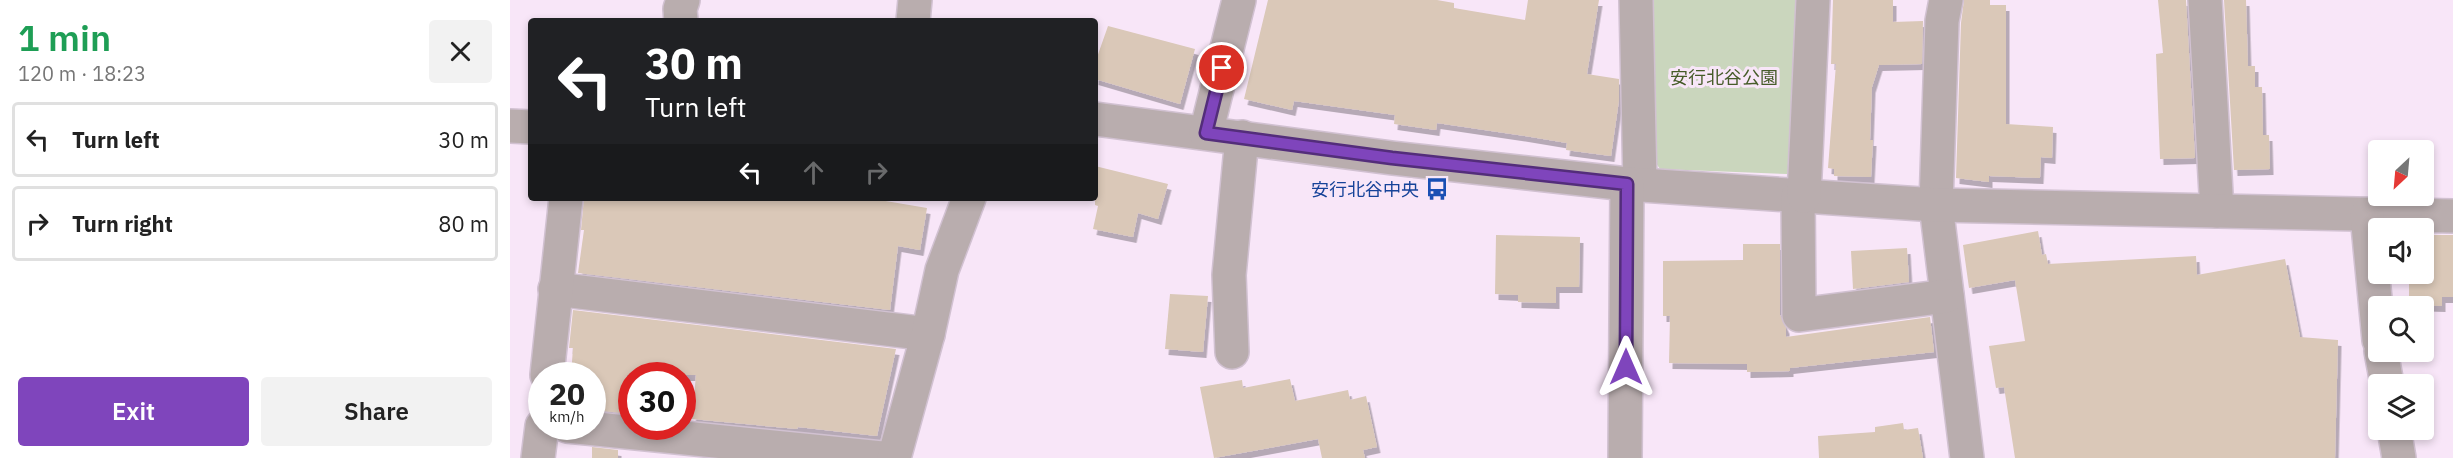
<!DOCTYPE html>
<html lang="en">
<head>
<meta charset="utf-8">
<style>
  body { margin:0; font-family:"IBM Plex Sans","Noto Sans JP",sans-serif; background:#f2f2f2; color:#222; height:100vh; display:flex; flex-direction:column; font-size:22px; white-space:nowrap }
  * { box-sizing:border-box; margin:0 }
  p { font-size:20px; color:#767676 }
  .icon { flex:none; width:33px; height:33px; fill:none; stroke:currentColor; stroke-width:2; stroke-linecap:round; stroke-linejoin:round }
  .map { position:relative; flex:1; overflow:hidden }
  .panel { display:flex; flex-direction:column; background:#fff; width:510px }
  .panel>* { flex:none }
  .hud { position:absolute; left:18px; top:18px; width:570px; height:183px; border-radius:6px; box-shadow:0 3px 9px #0003; background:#202124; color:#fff; overflow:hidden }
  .needle { width:39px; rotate:206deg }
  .buttons { position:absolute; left:1858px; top:140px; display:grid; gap:12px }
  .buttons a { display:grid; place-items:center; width:66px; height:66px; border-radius:6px; background:#fff; box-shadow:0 3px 9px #0003; font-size:30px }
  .speed { position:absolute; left:18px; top:362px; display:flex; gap:12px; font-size:30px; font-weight:700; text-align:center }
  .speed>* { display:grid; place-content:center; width:78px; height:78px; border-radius:50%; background:#fff; box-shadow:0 3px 9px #0003; line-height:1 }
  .speed small { font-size:15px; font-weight:400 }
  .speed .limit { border:9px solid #d22; background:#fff; color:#111 }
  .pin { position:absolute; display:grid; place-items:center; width:51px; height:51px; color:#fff; margin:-26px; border:3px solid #fff; border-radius:50%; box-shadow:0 2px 6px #0007 }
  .me { position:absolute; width:66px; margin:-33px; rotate:0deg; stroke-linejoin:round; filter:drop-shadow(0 0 4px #0008) }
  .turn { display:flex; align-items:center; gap:21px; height:126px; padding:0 18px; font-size:27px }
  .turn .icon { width:78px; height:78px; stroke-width:2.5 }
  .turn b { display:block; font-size:42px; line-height:51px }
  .lanes { display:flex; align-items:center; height:57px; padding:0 18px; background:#0003; justify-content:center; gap:30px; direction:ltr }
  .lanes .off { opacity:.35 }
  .round { display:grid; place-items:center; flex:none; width:63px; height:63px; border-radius:6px; background:#f2f2f2 }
  .head { display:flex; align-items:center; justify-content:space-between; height:102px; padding:0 18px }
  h1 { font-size:36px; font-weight:600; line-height:45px; color:#1e9e55 }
  .cta { display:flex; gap:12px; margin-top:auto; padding:12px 18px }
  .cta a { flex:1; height:69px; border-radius:6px; background:#7f45bc; color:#fff; font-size:24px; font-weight:600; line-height:69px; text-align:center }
  .cta a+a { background:#f2f2f2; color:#222 }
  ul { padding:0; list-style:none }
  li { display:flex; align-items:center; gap:18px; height:75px; margin:0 12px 9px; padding:0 6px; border:3px solid #e0e0e0; border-radius:6px }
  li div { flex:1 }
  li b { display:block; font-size:22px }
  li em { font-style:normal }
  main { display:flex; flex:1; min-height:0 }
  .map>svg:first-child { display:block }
  .green { fill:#cad6bd }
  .building { fill:#dac8b8; filter:url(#shadow) }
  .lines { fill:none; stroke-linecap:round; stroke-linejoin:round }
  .minor-casing { stroke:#d1c1d1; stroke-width:36 }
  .minor { stroke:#b9adae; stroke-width:33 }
  .route-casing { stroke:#532d7a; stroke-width:15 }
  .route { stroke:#7f45bc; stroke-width:10 }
  .labels { text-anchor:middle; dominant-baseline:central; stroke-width:6; stroke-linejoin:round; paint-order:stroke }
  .park-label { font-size:18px; fill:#475c2a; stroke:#f8e6f8 }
  .transit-label { font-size:18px; fill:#164399; stroke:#f8e6f8; text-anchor:end }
</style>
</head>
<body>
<main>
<section class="panel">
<div class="head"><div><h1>1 min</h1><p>120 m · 18:23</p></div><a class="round"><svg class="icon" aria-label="close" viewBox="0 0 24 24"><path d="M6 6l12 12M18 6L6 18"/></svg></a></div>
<ul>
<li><svg class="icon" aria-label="left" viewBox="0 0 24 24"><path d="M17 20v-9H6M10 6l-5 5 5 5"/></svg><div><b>Turn left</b></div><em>30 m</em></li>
<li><svg class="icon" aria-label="right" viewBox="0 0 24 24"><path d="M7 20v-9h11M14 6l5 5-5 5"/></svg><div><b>Turn right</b></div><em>80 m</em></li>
</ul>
<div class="cta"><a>Exit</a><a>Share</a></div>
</section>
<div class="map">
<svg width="1943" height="458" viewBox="0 0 1943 458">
  <defs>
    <filter id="shadow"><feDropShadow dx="3.5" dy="6" stdDeviation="0" flood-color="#0004"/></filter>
  </defs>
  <rect width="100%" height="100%" fill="#f8e6f8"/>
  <polygon class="green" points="1138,0 1293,0 1287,164 1277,174 1150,169 1139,153"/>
  <g class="building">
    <polygon points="758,0 927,0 944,3 944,8 1015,20 1018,0 1089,0 1077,74 1109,79 1109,100 1101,156 1056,150 1057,143 1015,136 927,123 926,130 884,124 885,115 784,101 782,110 734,99"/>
    <polygon points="1323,0 1383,0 1383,22 1413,21 1412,64 1369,65 1362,87 1360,140 1363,140 1361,177 1324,176 1324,169 1318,168 1326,64 1321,64"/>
    <polygon points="1454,0 1480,0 1480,5 1496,5 1496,124 1543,127 1542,158 1531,157 1530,178 1479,176 1479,182 1446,178 1451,23"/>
    <polygon points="1648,0 1676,0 1685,158 1650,159 1646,54 1653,53"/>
    <polygon points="1714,0 1736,0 1738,66 1745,66 1745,87 1752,87 1753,135 1759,135 1760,169 1724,170"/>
    <polygon points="598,26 685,49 670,104 585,79 585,63"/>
    <polygon points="585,166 658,184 648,219 628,213 623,237 583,229 588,206 585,205"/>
    <polygon points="74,198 358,198 417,208 410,250 388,246 380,310 68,273 74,230 71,230"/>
    <polygon points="1528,231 1532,255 1536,254 1538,264 1686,256 1687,275 1775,259 1790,337 1828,340 1825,458 1505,458 1494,387 1486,388 1479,346 1515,341 1505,280 1459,288 1453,245"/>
    <polygon points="986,235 1070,237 1069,287 1046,287 1046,303 1008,302 1008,295 985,294"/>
    <polygon points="1914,235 1943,235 1943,297 1932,297 1932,306 1899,305 1899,273 1914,273"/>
    <polygon points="1233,244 1270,244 1270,315 1276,328 1276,337 1420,317 1424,352 1280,368 1280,371 1237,372 1237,364 1159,363 1160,316 1153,316 1153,261 1233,260"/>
    <polygon points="1397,248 1399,282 1343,289 1341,251"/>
    <polygon points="660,294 698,296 693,352 655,349"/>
    <polygon points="63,310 386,349 367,436 288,427 287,429 182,419 186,375 117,375 113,413 82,410 82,375 61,375 63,348 59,348"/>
    <polygon points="780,379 785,401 838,390 840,400 856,396 867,447 853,450 855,458 812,458 808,439 704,458 690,387 732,380 733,388"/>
    <polygon points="1393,423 1394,430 1408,428 1413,458 1309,458 1308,436 1365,432 1365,427"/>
    <polygon points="82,447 108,450 108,458 82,458"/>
  </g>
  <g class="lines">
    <g class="minor-casing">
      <g id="minor">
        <polyline points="1126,0 1130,184"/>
        <polyline points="1436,0 1432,21 1426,205 1457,458"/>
        <polyline points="1695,0 1707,211"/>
        <polyline points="171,21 170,9 173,0"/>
        <polyline points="403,21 405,0"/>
        <polyline points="585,119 882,158 1117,184 1426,205 1943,216"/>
        <polyline points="0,126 21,127"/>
        <polyline points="696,133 729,0"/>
        <polyline points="1288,196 1289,315 1437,296"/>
        <polyline points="1294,196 1303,0"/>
        <polyline points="1857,215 1869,340"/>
        <polyline points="45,289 418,334"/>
        <polyline points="1871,351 1877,384"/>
        <polyline points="722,352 719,275 732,137"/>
        <polyline points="37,375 56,198"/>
        <polyline points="57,426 372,458"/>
        <polyline points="1884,429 1889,458"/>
        <polyline points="28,458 32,426"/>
        <polyline points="384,458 418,334 432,270 459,198"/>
        <polyline points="1115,458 1117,184"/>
      </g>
    </g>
    <use href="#minor" class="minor"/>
  </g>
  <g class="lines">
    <g class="route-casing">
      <polyline id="route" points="712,68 696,133 882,158 1117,184 1116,367"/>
    </g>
    <use href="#route" class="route"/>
  </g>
  <defs>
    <g id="bus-bare" transform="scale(1.8)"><path d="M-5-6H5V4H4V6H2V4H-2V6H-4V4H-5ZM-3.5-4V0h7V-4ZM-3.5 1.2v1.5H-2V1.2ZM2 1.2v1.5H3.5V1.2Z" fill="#1a4fb4" stroke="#f8e6f8" stroke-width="2.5" paint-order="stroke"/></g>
  </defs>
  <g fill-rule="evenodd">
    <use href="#bus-bare" x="927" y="189"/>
  </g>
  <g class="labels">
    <g class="park-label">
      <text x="1214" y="77">安行北谷公園</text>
    </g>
    <g class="transit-label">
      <text x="909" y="189">安行北谷中央</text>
    </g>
  </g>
</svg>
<div class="buttons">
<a><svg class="needle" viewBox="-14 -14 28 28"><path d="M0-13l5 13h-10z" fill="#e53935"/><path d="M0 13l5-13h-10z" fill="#767676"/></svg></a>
<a><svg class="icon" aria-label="sound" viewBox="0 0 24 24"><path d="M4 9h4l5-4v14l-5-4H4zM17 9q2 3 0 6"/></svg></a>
<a><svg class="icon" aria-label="search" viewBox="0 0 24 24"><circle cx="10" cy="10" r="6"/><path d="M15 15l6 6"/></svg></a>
<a><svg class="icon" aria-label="layers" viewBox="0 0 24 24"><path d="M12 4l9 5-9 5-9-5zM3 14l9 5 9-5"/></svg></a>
</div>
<div class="speed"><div>20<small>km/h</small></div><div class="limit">30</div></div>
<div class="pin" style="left:712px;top:68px;background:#d93025"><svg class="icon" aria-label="arrive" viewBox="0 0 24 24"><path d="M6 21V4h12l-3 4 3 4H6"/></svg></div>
<svg class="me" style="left:1116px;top:367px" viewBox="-20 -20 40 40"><path d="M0-17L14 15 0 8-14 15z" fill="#7f45bc" stroke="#fff" stroke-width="4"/></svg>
<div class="hud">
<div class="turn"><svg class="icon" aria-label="left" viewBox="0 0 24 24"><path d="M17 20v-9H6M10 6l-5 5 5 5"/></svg><div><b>30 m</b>Turn left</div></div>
<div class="lanes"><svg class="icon" aria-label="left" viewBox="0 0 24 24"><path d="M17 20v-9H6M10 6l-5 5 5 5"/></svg><svg class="icon off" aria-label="ahead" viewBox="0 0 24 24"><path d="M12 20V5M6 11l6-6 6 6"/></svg><svg class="icon off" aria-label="right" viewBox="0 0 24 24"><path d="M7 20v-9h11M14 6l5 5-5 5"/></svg></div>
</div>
</div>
</main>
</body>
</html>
